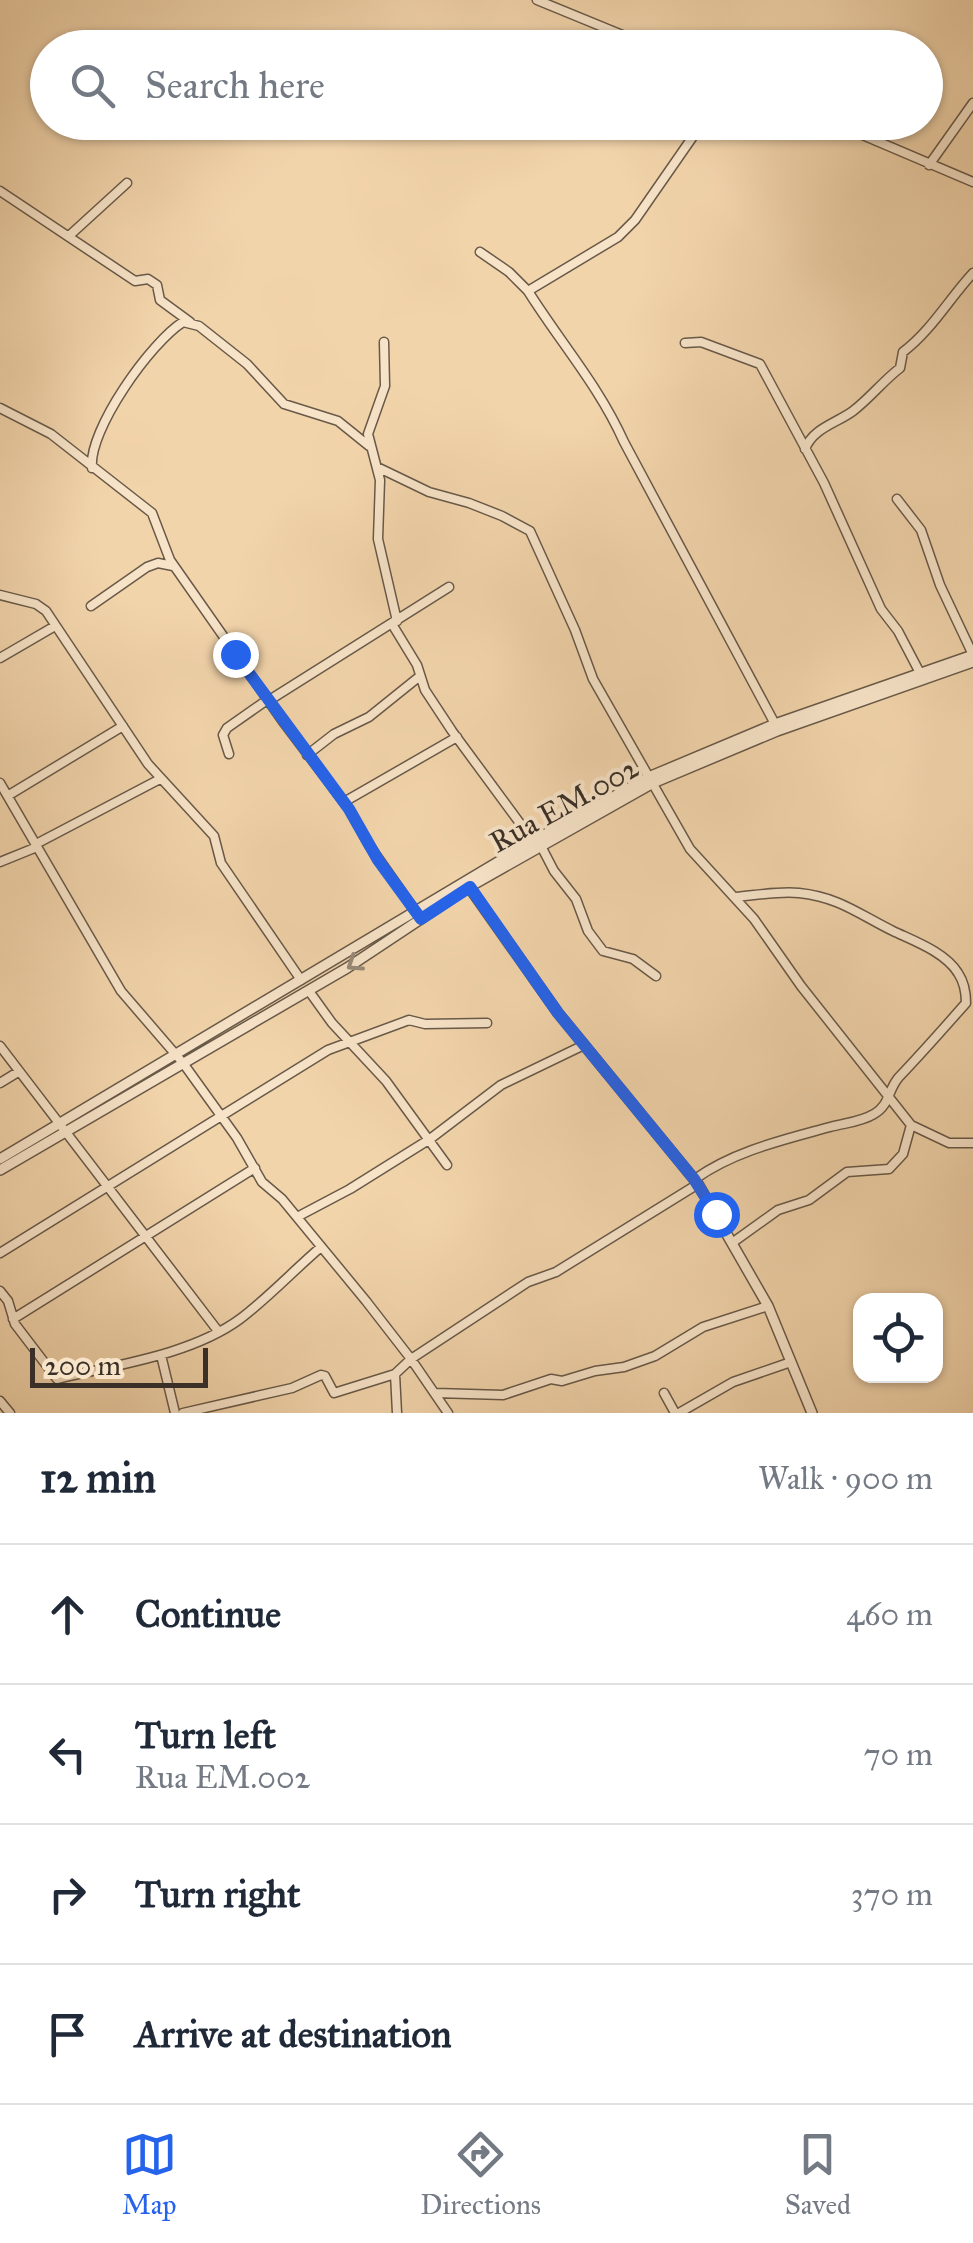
<!DOCTYPE html>
<html lang="en">
<head>
<meta charset="utf-8">
<style>
	:root { --surface:#fff; --page:#f6f6f7; --text:#1f2937; --muted:#747a83; --line:#e0e1e3; --accent:#2563eb }
	body { margin:0; font-family:"IM FELL Great Primer",serif; background:var(--page); color:var(--text) }
	.controls { position:absolute; right:30px; bottom:30px; display:grid; overflow:hidden; border-radius:20px; box-shadow:0 2px 8px #0004 }
	.controls button { width:90px; height:90px; display:grid; place-items:center; padding:0; border:0; border-bottom:2px solid var(--line); background:var(--surface); color:var(--text); font:50px sans-serif }
	.scale { position:absolute; left:30px; bottom:25px; width:178px; box-sizing:border-box; padding-left:10px; border:5px solid #3a3027; border-top:0; font-size:28px; line-height:35px; white-space:nowrap; color:#3a3027; -webkit-text-stroke:8px #f7e3c8; paint-order:stroke }
	.stop { position:absolute; width:30px; height:30px; margin:-22px; border:8px solid #2563eb; border-radius:50%; background:#fff }
	.stop.end { background:#2563eb; border-color:#fff; box-shadow:0 2px 10px #0008 }
	.list { margin:0; padding:0; list-style:none }
	h2 { display:flex; justify-content:space-between; align-items:center; height:130px; margin:0; padding:0 40px; font-size:42px }
	h2 small { font-size:32px; font-weight:400; color:var(--muted) }
	.list li { display:grid; grid-template-columns:65px 1fr auto; gap:30px; align-items:center; box-sizing:border-box; height:140px; padding:0 40px; border-top:2px solid var(--line) }
	.list b { display:block; font-size:38px; white-space:nowrap }
	.list p { margin:0; font-size:32px; white-space:nowrap; color:var(--muted) }
	.list em { font-size:32px; font-style:normal; color:var(--muted) }
	.icon { flex:none; width:55px; height:55px; fill:none; stroke:currentColor; stroke-width:2; stroke-linecap:round; stroke-linejoin:round }
	.map { position:relative; flex:none; width:973px; height:1413px; overflow:hidden }
	.search { position:absolute; background:var(--surface); box-shadow:0 2px 8px #0004; left:30px; right:30px; top:30px; height:110px; display:flex; align-items:center; gap:25px; box-sizing:border-box; padding:0 35px; border-radius:55px; color:var(--muted); font-size:38px }
	.sheet { height:690px; background:var(--surface) }
	nav { display:flex; justify-content:space-around; align-items:center; box-sizing:border-box; height:140px; border-top:2px solid var(--line); background:var(--surface); font-size:28px; color:var(--muted) }
	nav a { display:grid; justify-items:center; gap:5px }
	nav .on { color:var(--accent) }
	.map>svg:first-child { display:block }
</style>
</head>
<body>
<div class="map">
<svg width="973" height="1413" viewBox="0 0 973 1413">
	<rect width="100%" height="100%" fill="#f2d4ab"/>
	<filter id="stains"><feTurbulence type="fractalNoise" baseFrequency=".002" numOctaves="4"/><feColorMatrix values="0 0 0 0 .2 0 0 0 0 .09 0 0 0 0 .02 0 0 0 .5 -.17"/></filter>
	<radialGradient id="worn" r=".72"><stop offset=".6" stop-color="#630" stop-opacity="0"/><stop offset="1" stop-color="#630" stop-opacity=".3"/></radialGradient>
	<g fill="none" stroke-linecap="round" stroke-linejoin="round">
		<g stroke="#685948" stroke-width="11">
			<path id="minor" d="M 537,0 L 654,48
				M 703,122 L 635,220 L 618,237 L 528,291 C 560,342 599,386 624,442 L 775,724
				M 832,122 L 973,182
				M 929,165 L 973,103
				M 0,191 L 135,281 L 148,279 L 157,285 L 160,300 L 190,322
				M 70,235 L 127,183
				M 480,252 L 509,272 L 528,291
				M 384,342 L 385,386 L 368,434 L 380,480 L 378,539 L 397,621
				M 685,343 L 701,342 L 760,364 L 824,483 L 881,609 L 898,631 L 920,673
				M 0,408 L 51,434 L 152,513 L 170,560 L 284,723 L 349,809 L 369,845 L 418,915
				M 805,449 C 813,428 837,423 853,411 C 870,398 883,381 900,368 L 903,352 C 931,331 949,299 973,273
				M 377,467 L 429,492 L 469,503 L 502,516 L 530,531 L 575,630 L 593,679 L 690,849 L 754,919 L 801,986 L 911,1125 L 949,1143 L 973,1143
				M 92,468 C 88,430 151,342 183,322 L 199,326 L 247,364 L 284,404 L 338,421 L 369,446
				M 897,499 L 921,530 L 940,585 L 973,655
				M 0,595 L 36,604 L 46,611 L 148,764 L 214,836 L 221,863 L 301,980
				M 91,606 L 147,567 L 158,563 L 173,566
				M 392,624 L 417,665 L 425,690 L 452,731 L 533,841
				M 0,658 L 55,626
				M 268,701 L 449,587
				M 229,754 L 223,735 L 227,728 L 267,700
				M 307,755 L 334,734 L 369,717 L 420,676
				M 0,783 L 121,991 L 183,1063 L 237,1138 L 262,1182 L 282,1199 L 366,1301 L 411,1359 L 448,1413
				M 9,795 L 123,726
				M 344,802 L 457,737
				M 36,844 L 160,779
				M 541,846 L 554,871 L 576,899 L 588,931 L 603,951 L 633,959 L 656,976
				M 0,862 L 37,847
				M 309,991 L 332,1023 L 386,1081 L 447,1165
				M 0,1046 L 218,1331
				M 0,1083 L 18,1072
				M 695,1179 C 734,1151 783,1140 830,1127 C 845,1123 861,1122 874,1114 C 890,1105 888,1089 899,1077 C 922,1053 944,1028 966,1003 C 966,993 964,982 958,973 C 945,952 914,941 893,931 C 860,915 839,897 799,893 C 779,891 757,895 736,897
				M 297,1217 L 350,1189 L 430,1139 L 501,1085 L 584,1045
				M 732,1243 L 778,1210 L 809,1200 L 847,1172 L 889,1169 L 903,1154 L 911,1125
				M 0,1253 L 328,1050 L 409,1020 L 425,1024 L 487,1023
				M 0,1291 L 8,1301 L 15,1324 L 57,1379 C 115,1365 191,1355 240,1319 C 268,1298 294,1270 321,1247
				M 13,1319 L 255,1168
				M 161,1355 L 175,1413
				M 395,1374 L 397,1413
				M 436,1393 L 503,1395 L 551,1379 L 562,1381 L 595,1371 L 624,1367 L 655,1356 L 703,1327 L 768,1306
				M 664,1393 L 675,1413
				M 0,1401 L 10,1413
				M 183,1413 L 292,1388 L 321,1375 L 325,1376 L 334,1393 L 395,1374 L 411,1359 L 528,1282 L 556,1272 L 698,1184
				M 679,1413 L 733,1382 L 791,1362"/>
		</g>
		<g stroke="#685948" stroke-width="12">
			<path id="tertiary" d="M 469,887 L 558,1013 L 698,1184 L 768,1306 L 812,1413
				M 0,1159 L 533,841 L 651,776 L 775,724 L 973,655
				M 0,1170 L 347,968 L 469,887 L 653,783 L 777,731 L 973,662"/>
		</g>
		<use href="#minor" stroke="#f7e3c8" stroke-width="8"/>
		<use href="#tertiary" stroke="#f7e3c8" stroke-width="9"/>
	</g>
	<defs><path id="oneway-chevron" d="M-2-3.5L2.5 0L-2 3.5" fill="none" stroke-width="1.6" stroke-linecap="round" stroke-linejoin="round" transform="scale(2.5)"/></defs>
	<use stroke="#988a78" href="#oneway-chevron" transform="translate(354 964) rotate(147)"/>
	<g fill="none" stroke-linecap="round" stroke-linejoin="round">
		<path stroke="#2563eb" stroke-width="12" d="M 235,654 L 349,809 L 378,860 L 421,919 L 470,887 L 558,1013 L 694,1179 L 716,1214"/>
	</g>
	<g text-anchor="middle" dominant-baseline="central" stroke-width="8" stroke-linejoin="round" paint-order="stroke">
		<g font-size="30" fill="#3a3027" stroke="#f7e3c8">
			<text transform="translate(564 805) rotate(-29)">Rua EM.002</text>
		</g>
	</g>
	<rect width="100%" height="100%" filter="url(#stains)"/>
	<rect width="100%" height="100%" fill="url(#worn)"/>
</svg>
<div class="controls">
<button><svg class="icon" aria-label="locate" viewBox="0 0 24 24"><circle cx="12" cy="12" r="6"/><path d="M12 2v4M12 18v4M2 12h4M18 12h4"/></svg></button>
</div>
<div class="scale">200 m</div>
<div class="stop" style="left:716px;top:1214px"></div>
<div class="stop end" style="left:235px;top:654px"></div>
<div class="search"><svg class="icon" aria-label="search" viewBox="0 0 24 24"><circle cx="10" cy="10" r="6"/><path d="M15 15l6 6"/></svg>Search here</div>
</div>
<section class="sheet">
<h2>12 min<small>Walk · 900 m</small></h2>
<ul class="list">
<li><svg class="icon" aria-label="ahead" viewBox="0 0 24 24"><path d="M12 20V5M6 11l6-6 6 6"/></svg><div><b>Continue</b></div><em>460 m</em></li>
<li><svg class="icon" aria-label="left" viewBox="0 0 24 24"><path d="M17 20v-9H6M10 6l-5 5 5 5"/></svg><div><b>Turn left</b><p>Rua EM.002</p></div><em>70 m</em></li>
<li><svg class="icon" aria-label="right" viewBox="0 0 24 24"><path d="M7 20v-9h11M14 6l5 5-5 5"/></svg><div><b>Turn right</b></div><em>370 m</em></li>
<li><svg class="icon" aria-label="arrive" viewBox="0 0 24 24"><path d="M6 21V4h12l-3 4 3 4H6"/></svg><div><b>Arrive at destination</b></div></li>
</ul>
</section>
<nav>
<a class="on"><svg class="icon" aria-label="map" viewBox="0 0 24 24"><path d="M3 6l6-2 6 2 6-2v14l-6 2-6-2-6 2zM9 4v14M15 6v14"/></svg>Map</a>
<a><svg class="icon" aria-label="directions" viewBox="0 0 24 24"><path d="M12 3l9 9-9 9-9-9zM9 14v-3h6M13 9l2 2-2 2"/></svg>Directions</a>
<a><svg class="icon" aria-label="saved" viewBox="0 0 24 24"><path d="M7 4h10v16l-5-4-5 4z"/></svg>Saved</a>
</nav>
</body>
</html>
